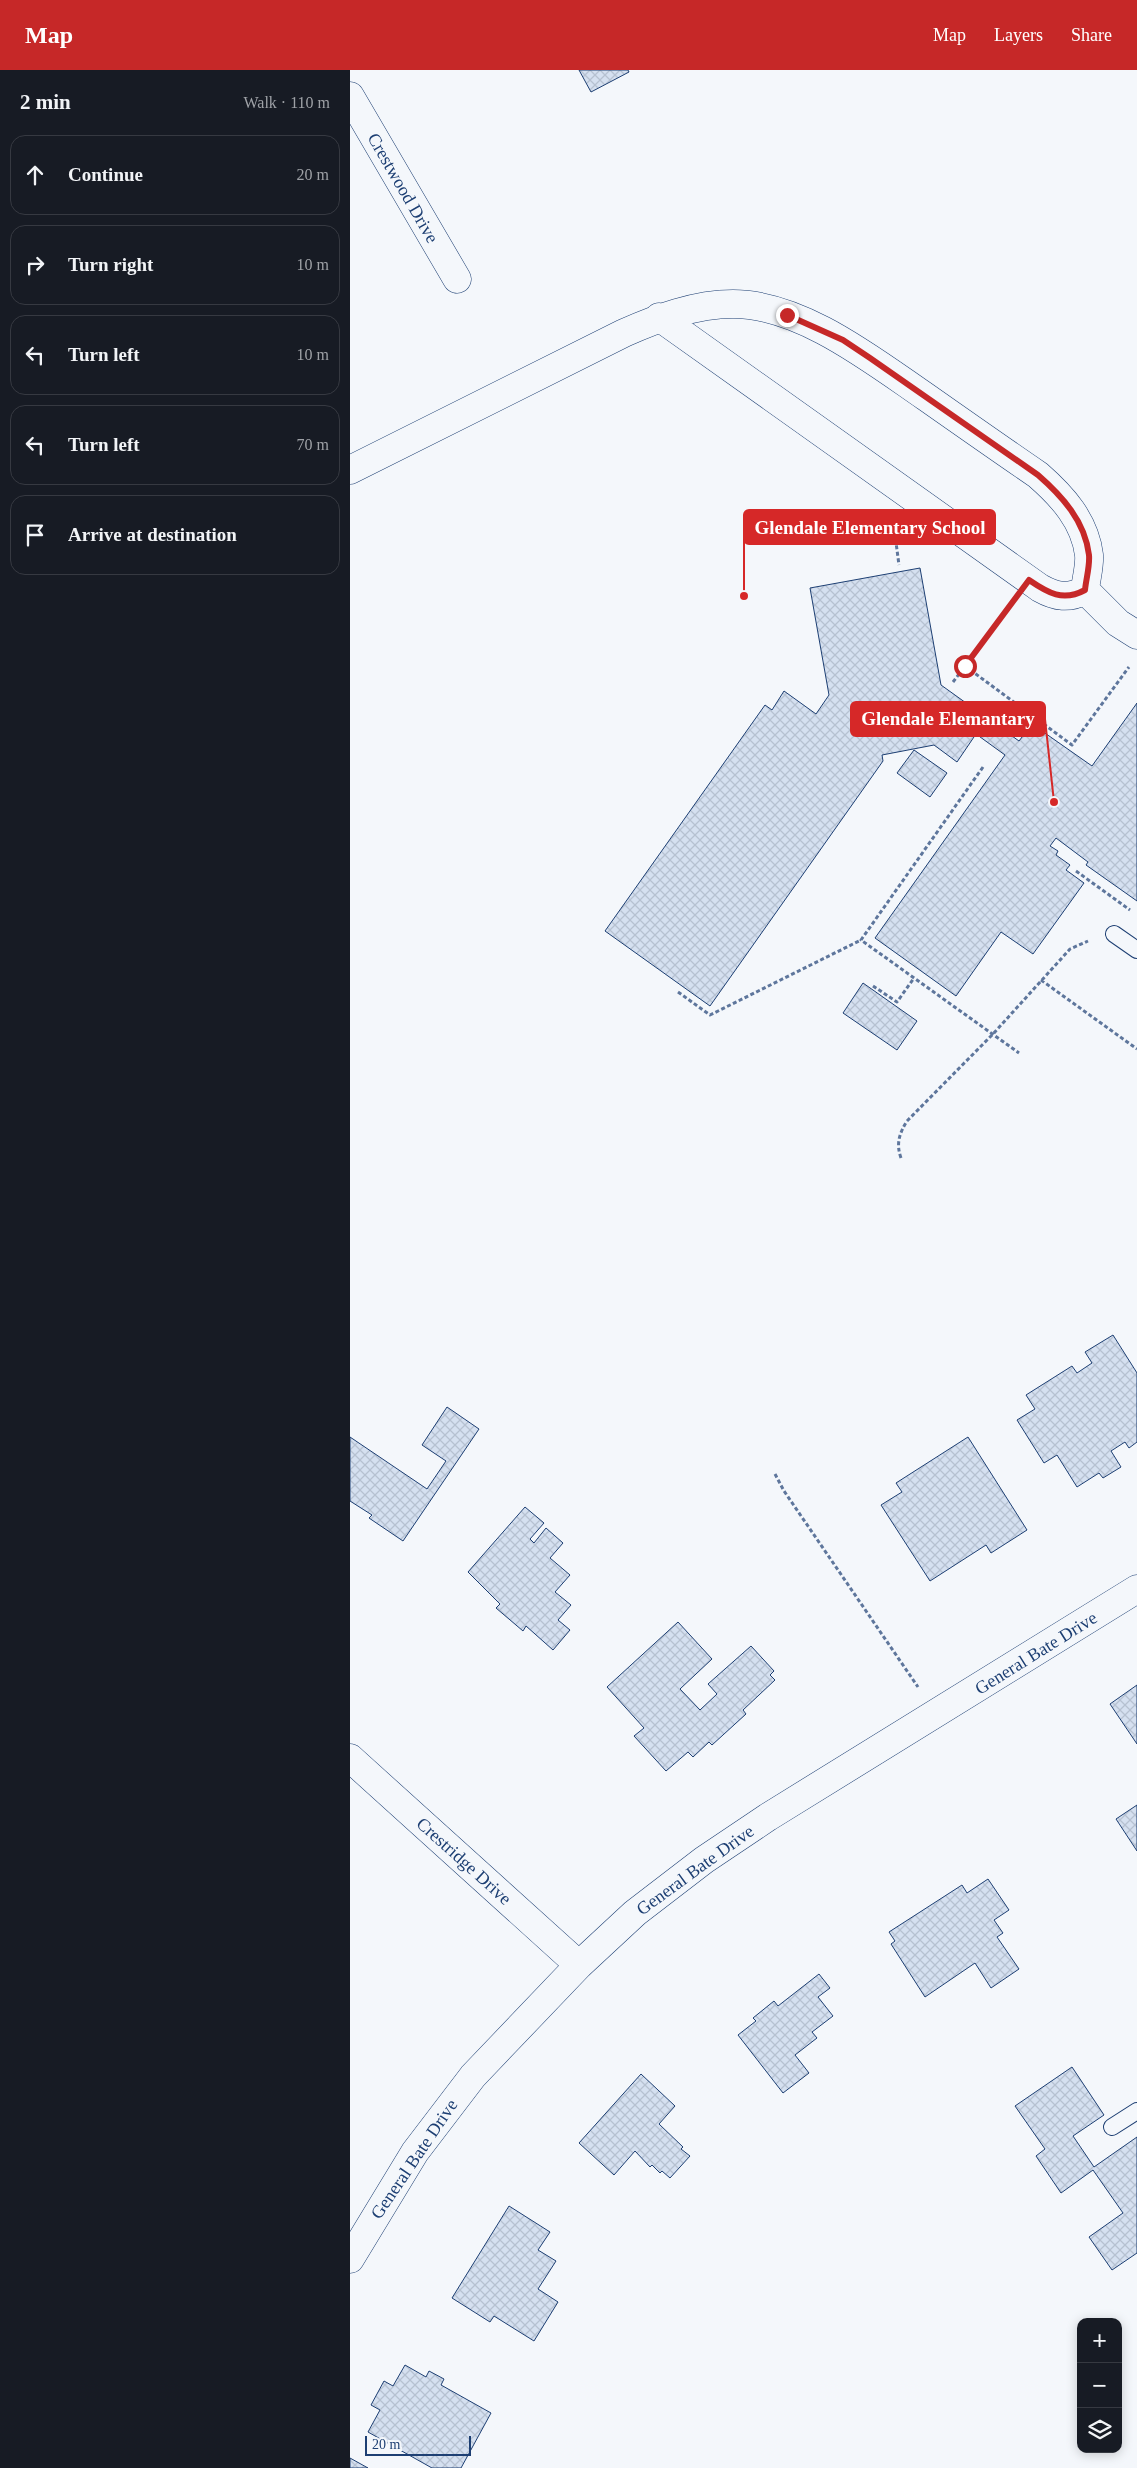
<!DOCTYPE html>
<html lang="en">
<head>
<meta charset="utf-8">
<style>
	:root { --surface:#171b24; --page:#242831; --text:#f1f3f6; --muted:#9ea1a6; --line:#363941; --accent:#c62828 }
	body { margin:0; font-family:Georgia,serif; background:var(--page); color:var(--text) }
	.controls { position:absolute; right:15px; bottom:15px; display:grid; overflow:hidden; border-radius:10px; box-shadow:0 2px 12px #0003 }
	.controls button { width:45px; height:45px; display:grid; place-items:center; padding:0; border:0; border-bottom:1px solid var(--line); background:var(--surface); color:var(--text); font:25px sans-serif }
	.scale { position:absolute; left:15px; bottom:12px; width:106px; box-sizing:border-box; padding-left:5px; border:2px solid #1d3f73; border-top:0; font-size:14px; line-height:18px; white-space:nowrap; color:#1d3f73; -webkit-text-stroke:4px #f4f7fb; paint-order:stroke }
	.stop { position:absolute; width:15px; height:15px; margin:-11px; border:4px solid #c62828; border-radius:50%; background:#fff }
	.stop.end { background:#c62828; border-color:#fff; box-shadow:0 1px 5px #0008 }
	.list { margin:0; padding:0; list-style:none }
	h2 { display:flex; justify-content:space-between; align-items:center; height:65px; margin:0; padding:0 20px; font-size:21px }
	h2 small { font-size:16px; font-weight:400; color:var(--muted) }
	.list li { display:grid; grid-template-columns:32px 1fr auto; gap:15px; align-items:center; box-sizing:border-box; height:80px; margin:0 10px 10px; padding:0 10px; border:1px solid var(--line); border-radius:15px }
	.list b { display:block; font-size:19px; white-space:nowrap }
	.list em { font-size:16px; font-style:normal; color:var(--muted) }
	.icon { flex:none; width:28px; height:28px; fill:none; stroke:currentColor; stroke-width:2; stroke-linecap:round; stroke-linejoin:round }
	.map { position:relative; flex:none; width:787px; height:2398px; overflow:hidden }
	header { display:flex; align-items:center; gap:30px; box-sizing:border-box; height:70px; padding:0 25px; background:var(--accent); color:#fff }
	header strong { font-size:24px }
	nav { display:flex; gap:28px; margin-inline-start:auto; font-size:18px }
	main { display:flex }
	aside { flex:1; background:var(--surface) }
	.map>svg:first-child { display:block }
</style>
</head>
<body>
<header>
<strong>Map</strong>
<nav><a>Map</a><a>Layers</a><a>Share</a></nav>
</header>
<main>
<aside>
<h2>2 min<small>Walk · 110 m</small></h2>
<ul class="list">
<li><svg class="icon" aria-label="ahead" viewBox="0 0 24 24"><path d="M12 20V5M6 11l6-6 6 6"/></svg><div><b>Continue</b></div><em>20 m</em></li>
<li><svg class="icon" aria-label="right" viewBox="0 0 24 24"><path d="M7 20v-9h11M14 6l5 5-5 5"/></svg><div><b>Turn right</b></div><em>10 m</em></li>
<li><svg class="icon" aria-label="left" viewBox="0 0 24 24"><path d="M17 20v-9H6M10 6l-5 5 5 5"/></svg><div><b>Turn left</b></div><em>10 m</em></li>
<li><svg class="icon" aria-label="left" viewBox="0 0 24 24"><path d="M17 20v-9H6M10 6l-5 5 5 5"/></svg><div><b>Turn left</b></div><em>70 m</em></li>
<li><svg class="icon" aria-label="arrive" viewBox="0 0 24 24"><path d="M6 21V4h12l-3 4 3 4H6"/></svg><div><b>Arrive at destination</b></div></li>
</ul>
</aside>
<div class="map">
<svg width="787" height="2398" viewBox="0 0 787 2398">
	<defs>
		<pattern id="building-cross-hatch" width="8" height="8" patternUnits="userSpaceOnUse" patternTransform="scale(1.25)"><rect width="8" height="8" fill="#d5e0f0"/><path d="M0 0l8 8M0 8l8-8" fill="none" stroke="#b6c1d1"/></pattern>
	</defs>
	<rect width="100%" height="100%" fill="#f4f7fb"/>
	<path fill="url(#building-cross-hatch)" stroke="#1d3f73" d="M 229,0 L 278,0 L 279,2 L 241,22 Z
		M 570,498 L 591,615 L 669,671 L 682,654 L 742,696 L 787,633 L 787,831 L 736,795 L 738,792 L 706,768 L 700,776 L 708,781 L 706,785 L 720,795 L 716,800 L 734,813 L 683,884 L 651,862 L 606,926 L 525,868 L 655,685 L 626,664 L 607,692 L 584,675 L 532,685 L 533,691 L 360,936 L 255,861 L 415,635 L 422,640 L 434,621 L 466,644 L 479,625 L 460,518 Z
		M 564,680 L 597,703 L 580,727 L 547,703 Z
		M 513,913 L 567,951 L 547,980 L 493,943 Z
		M 763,1265 L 787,1303 L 787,1372 L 779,1378 L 775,1372 L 761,1381 L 771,1397 L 753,1408 L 749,1403 L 727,1417 L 707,1385 L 694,1393 L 667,1350 L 685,1339 L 676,1325 L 722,1296 L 727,1303 L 742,1293 L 735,1282 Z
		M 97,1337 L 129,1359 L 53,1471 L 19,1448 L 22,1445 L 0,1431 L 0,1367 L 77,1419 L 96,1391 L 72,1375 Z
		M 618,1367 L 677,1460 L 641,1483 L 636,1475 L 580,1511 L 531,1435 L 552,1422 L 546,1413 Z
		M 175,1437 L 194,1453 L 180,1469 L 184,1473 L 196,1458 L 213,1473 L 200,1488 L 220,1505 L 205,1522 L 221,1535 L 208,1550 L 220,1560 L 203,1580 L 176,1556 L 173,1561 L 146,1538 L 150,1534 L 118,1502 Z
		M 328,1552 L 362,1589 L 330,1619 L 350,1640 L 367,1624 L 358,1614 L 401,1576 L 424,1601 L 420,1605 L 425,1610 L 393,1640 L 396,1644 L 362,1675 L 359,1672 L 343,1687 L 338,1682 L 316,1701 L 284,1666 L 294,1658 L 257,1617 Z
		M 787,1615 L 787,1674 L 760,1634 Z
		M 787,1735 L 787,1781 L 766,1749 Z
		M 638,1809 L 659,1840 L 644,1850 L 653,1863 L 647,1867 L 669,1899 L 641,1918 L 625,1893 L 575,1927 L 541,1874 L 545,1871 L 539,1862 L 612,1815 L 617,1823 Z
		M 469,1904 L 480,1918 L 468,1927 L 483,1946 L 462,1962 L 467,1968 L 445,1985 L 459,2003 L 433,2023 L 388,1965 L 406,1951 L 403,1948 L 424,1931 L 428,1936 Z
		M 722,1997 L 754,2045 L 723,2066 L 744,2097 L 787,2067 L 787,2183 L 762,2200 L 739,2167 L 773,2143 L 743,2100 L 711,2123 L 686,2086 L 695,2079 L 665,2036 Z
		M 291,2004 L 325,2036 L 309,2054 L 333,2077 L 331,2079 L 340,2086 L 320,2108 L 312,2101 L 310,2103 L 302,2095 L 300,2097 L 285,2081 L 264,2105 L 229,2073 Z
		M 159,2136 L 200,2162 L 188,2180 L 206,2191 L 188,2219 L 208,2232 L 184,2271 L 144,2246 L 140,2252 L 102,2228 Z
		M 55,2295 L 76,2307 L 79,2301 L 94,2309 L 91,2315 L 141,2343 L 111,2398 L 82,2398 L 18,2362 L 30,2340 L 21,2335 L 34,2311 L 43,2316 Z
		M 0,2388 L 18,2398 L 0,2398 Z"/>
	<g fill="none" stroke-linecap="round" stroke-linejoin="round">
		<g stroke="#1d3f73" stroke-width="18">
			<path id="service" d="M 764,864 L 787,880
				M 762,2057 L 787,2041"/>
		</g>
		<g stroke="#1d3f73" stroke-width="29">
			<path id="minor" d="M 0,26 L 107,209
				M 309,247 L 690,518 C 706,527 719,529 735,520
				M 0,400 L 274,263 C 308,248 345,234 383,234 C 451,234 522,290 576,327 C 613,353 650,379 688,405 C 712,426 735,451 739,485 C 740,496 736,509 735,520
				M 735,520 L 768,553 L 787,565
				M 0,1688 L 229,1895
				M 0,2189 L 65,2082 L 123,2006 L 229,1895 L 285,1843 L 354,1790 L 418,1747 L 787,1519"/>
		</g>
		<path stroke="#5e769c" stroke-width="3" stroke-dasharray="4 2.5" stroke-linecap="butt" d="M 546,456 L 545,465 L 549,495
			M 615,596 L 722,675 L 779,597
			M 603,612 L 660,536
			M 633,697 L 511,870 L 669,983
			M 726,801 L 780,840
			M 691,910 L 787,979
			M 523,916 L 547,932 L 564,908
			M 328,922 L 360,945 L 511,870
			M 551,1088 C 546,1074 549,1064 557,1051 L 643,964 L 720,879 L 738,871
			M 425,1404 L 434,1421 L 568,1617"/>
		<use href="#service" stroke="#f4f7fb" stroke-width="16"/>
		<use href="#minor" stroke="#f4f7fb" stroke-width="28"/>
	</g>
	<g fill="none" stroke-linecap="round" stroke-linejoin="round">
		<path stroke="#c62828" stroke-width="6" d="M 437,245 L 493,270 L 520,288 L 688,405 C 712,426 735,451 739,485 C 740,496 736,509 735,520 C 713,532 698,523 679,510 L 615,596"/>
	</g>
	<g text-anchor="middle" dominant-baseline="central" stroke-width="4" stroke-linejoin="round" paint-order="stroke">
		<g font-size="18" fill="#1d3f73" stroke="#f4f7fb">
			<text transform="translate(53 118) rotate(60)">Crestwood Drive</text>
			<text transform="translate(686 1583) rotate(-32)">General Bate Drive</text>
			<text transform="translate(114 1791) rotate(42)">Crestridge Drive</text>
			<text transform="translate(345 1800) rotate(-36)">General Bate Drive</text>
			<text transform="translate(64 2089) rotate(-56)">General Bate Drive</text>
		</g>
	</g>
	<path fill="none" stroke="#d62828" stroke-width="2" d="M394 526L394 457M704 732L695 649"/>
	<g fill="#d62828" stroke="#f4f7fb" stroke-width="2">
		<circle cx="394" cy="526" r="5"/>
		<circle cx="704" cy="732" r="5"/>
	</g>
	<g fill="#d62828" stroke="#d62828" stroke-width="2">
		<rect x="394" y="440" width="251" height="34" rx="5"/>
		<rect x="501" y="632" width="194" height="34" rx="5"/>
	</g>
	<g font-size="19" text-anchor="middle" font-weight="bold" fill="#fff">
		<text x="520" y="464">Glendale Elementary School</text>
		<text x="598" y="655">Glendale Elemantary</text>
	</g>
</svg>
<div class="controls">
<button>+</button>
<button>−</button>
<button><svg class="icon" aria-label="layers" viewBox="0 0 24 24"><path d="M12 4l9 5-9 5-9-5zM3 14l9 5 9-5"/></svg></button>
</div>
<div class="scale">20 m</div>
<div class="stop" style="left:615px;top:596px"></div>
<div class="stop end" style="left:437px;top:245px"></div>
</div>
</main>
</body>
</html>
